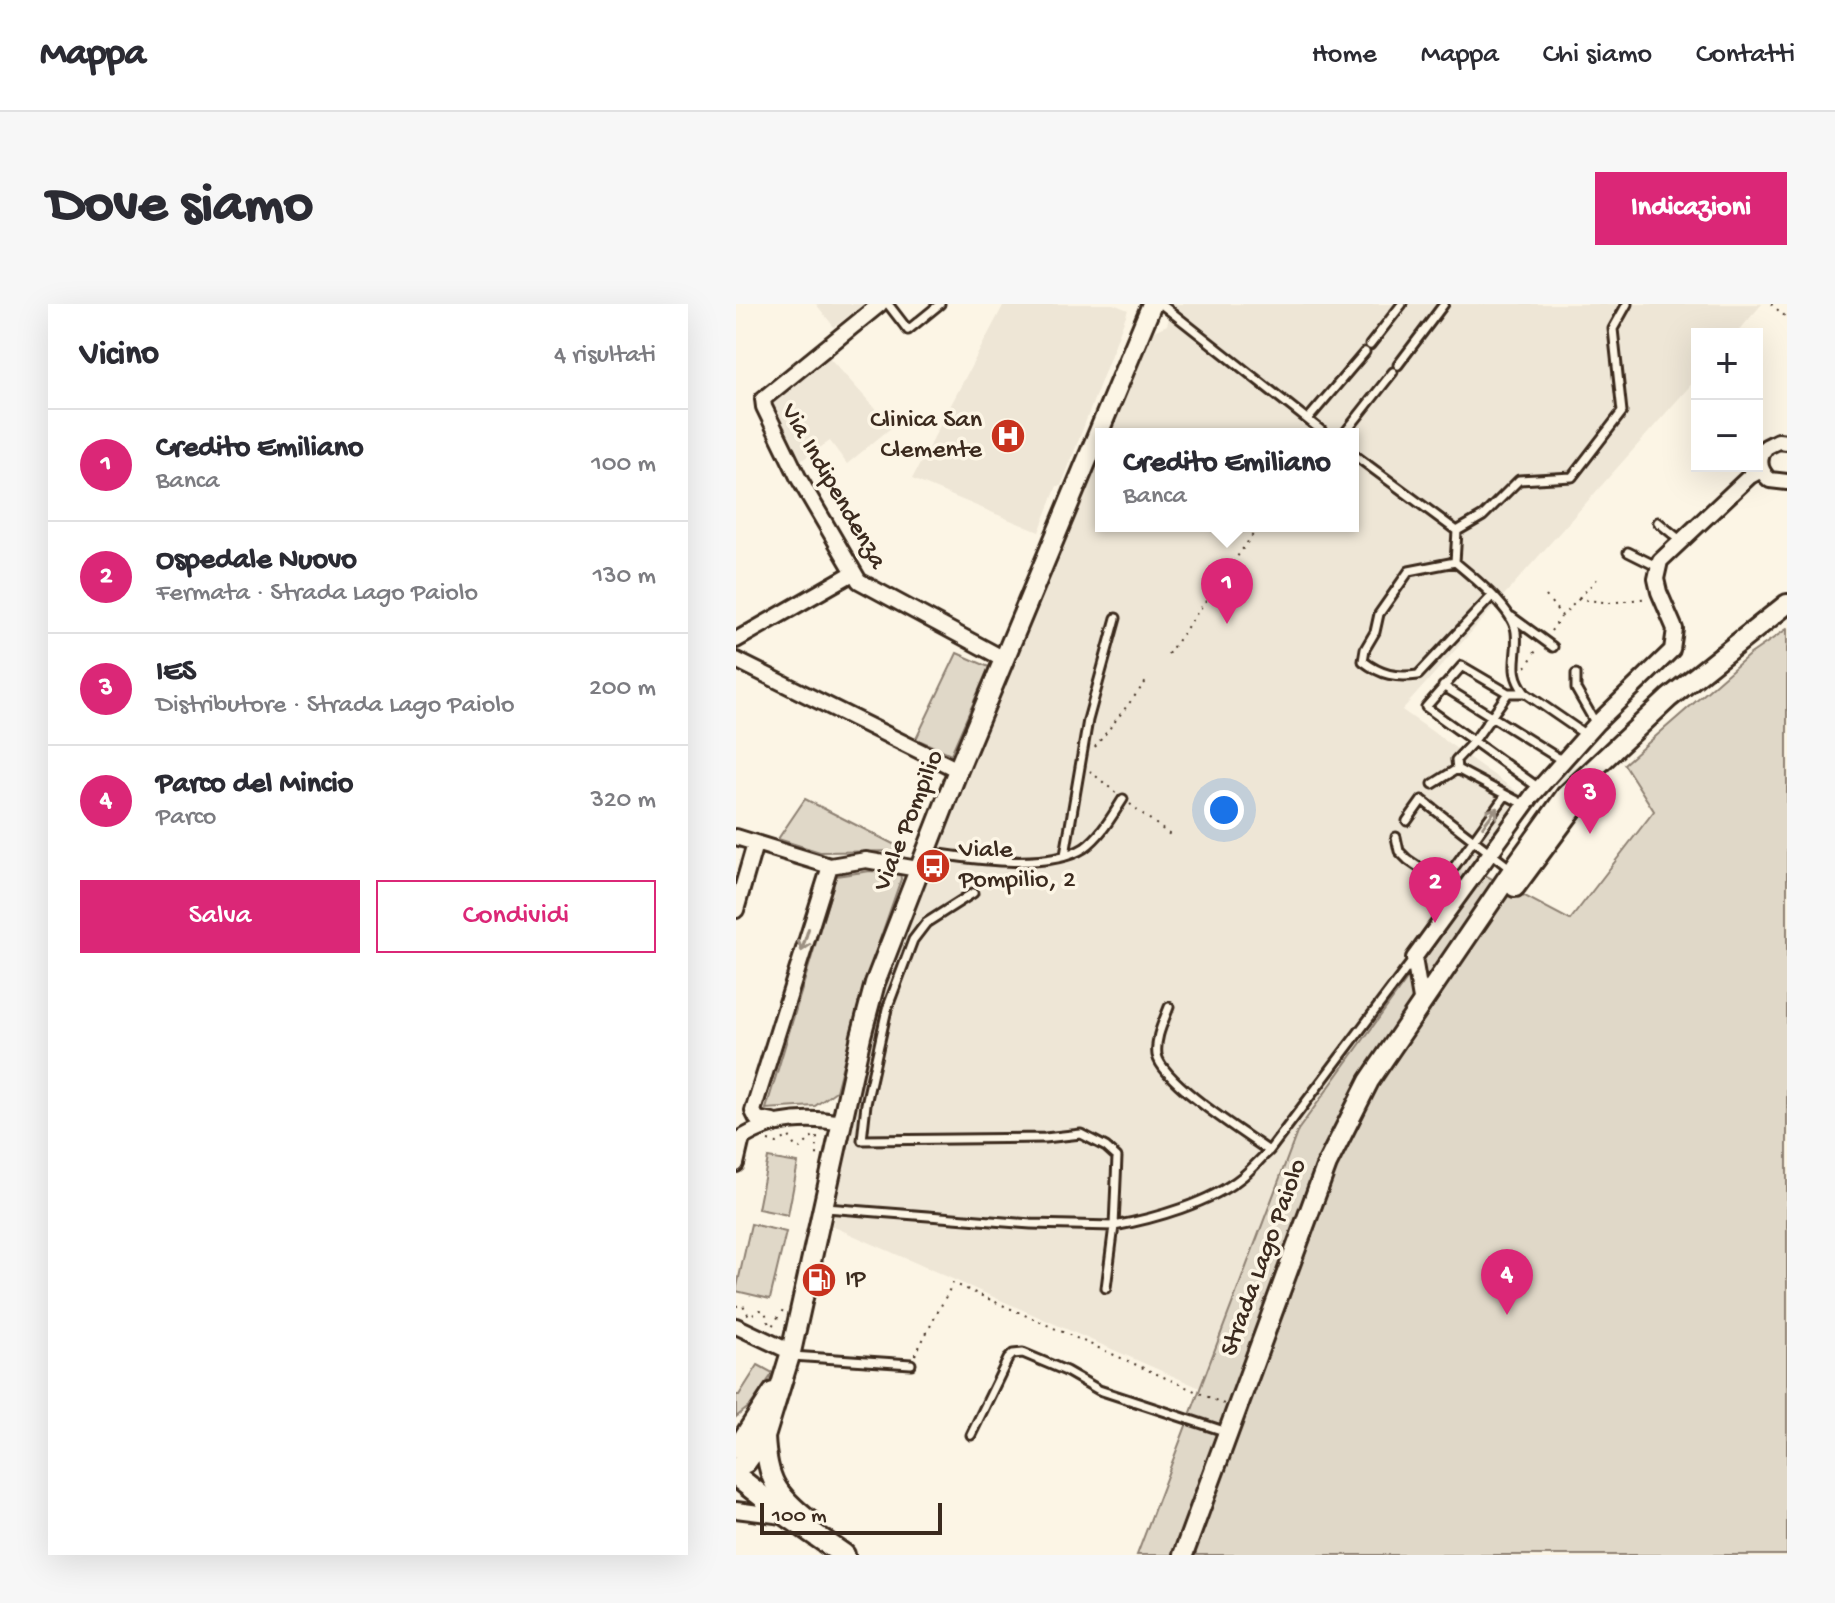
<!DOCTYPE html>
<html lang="it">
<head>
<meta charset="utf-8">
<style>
	:root { --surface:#fff; --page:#f7f7f7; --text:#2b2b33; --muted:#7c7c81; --line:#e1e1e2; --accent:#db2777 }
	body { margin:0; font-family:"Gochi Hand",sans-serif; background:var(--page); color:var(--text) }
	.controls { position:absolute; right:24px; top:24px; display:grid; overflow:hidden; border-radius:0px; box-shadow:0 8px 32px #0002 }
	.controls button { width:72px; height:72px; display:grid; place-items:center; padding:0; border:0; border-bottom:2px solid var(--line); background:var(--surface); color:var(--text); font:40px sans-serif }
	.scale { position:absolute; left:24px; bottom:20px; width:182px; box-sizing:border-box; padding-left:8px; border:4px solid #3b2a1e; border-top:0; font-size:22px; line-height:28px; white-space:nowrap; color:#3b2a1e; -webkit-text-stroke:6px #fcf5e5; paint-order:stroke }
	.you { position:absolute; left:488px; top:506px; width:28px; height:28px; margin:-20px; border:6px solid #fff; border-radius:50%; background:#1a73e8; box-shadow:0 0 0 12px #1a73e833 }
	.badge { display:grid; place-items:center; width:52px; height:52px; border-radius:50%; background:var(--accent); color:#fff; font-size:26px; font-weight:700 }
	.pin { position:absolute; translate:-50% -66px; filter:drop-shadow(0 2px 4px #0008) }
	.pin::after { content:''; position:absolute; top:42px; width:28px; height:24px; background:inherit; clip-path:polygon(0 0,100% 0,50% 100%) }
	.popup { position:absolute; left:359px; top:124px; width:264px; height:104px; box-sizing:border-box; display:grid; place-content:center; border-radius:0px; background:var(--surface); filter:drop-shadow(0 2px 6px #0005); font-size:26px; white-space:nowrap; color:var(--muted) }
	.popup b { font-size:30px; color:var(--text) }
	.popup::after { content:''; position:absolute; left:50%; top:100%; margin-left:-16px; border:16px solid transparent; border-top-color:var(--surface) }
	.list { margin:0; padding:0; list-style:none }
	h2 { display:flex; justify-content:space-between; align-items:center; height:104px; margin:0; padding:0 32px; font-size:34px }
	h2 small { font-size:26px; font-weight:400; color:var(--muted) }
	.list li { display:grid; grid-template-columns:52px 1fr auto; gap:24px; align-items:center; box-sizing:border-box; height:112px; padding:0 32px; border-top:2px solid var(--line) }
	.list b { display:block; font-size:30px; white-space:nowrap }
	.list p { margin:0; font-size:26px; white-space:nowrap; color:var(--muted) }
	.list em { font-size:26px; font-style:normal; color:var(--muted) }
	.actions { display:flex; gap:16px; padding:24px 32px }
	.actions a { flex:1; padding:18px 0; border:2px solid var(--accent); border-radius:0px; text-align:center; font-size:28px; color:var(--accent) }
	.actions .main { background:var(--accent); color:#fff }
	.map { position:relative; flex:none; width:1051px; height:1251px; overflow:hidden; border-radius:0px }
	header { display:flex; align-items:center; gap:48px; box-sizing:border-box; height:112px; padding:0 40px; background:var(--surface); border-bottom:2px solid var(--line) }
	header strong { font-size:38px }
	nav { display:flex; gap:44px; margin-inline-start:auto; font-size:28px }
	.intro { display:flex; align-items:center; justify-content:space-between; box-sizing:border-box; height:192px; padding:0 48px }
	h1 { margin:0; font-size:56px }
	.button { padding:20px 36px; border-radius:0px; background:var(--accent); color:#fff; font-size:28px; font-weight:700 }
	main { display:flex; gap:48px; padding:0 48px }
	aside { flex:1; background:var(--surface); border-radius:0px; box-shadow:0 8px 32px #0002 }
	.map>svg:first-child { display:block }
</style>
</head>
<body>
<header>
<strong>Mappa</strong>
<nav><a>Home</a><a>Mappa</a><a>Chi siamo</a><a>Contatti</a></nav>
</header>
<div class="intro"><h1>Dove siamo</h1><a class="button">Indicazioni</a></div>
<main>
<aside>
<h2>Vicino<small>4 risultati</small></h2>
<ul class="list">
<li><span class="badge">1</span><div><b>Credito Emiliano</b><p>Banca</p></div><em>100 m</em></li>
<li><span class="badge">2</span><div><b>Ospedale Nuovo</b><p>Fermata · Strada Lago Paiolo</p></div><em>130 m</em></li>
<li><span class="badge">3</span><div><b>IES</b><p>Distributore · Strada Lago Paiolo</p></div><em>200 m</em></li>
<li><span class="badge">4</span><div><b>Parco del Mincio</b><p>Parco</p></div><em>320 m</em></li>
</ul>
<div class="actions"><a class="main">Salva</a><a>Condividi</a></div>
</aside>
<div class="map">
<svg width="1051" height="1251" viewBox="0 0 1051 1251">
	<rect width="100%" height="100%" fill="#fcf5e5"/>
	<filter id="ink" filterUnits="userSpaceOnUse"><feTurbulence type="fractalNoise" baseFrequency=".0125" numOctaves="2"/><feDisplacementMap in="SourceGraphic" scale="16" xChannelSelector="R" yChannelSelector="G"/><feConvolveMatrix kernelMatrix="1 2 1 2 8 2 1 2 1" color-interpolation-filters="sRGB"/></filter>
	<g filter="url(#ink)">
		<path fill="#eee6d6" d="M 80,0 L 128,0 L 98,23 Z
			M 268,0 L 377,0 L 392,6 L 332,164 L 325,182 L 321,182 L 303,228 L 176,175 Z
			M 437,0 L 1026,0 L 1000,30 L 961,30 L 961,74 L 666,406 L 790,494 L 669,663 L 668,700 L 480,1091 L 96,922 L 120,797 L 151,670 L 365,139 L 365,222 L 617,222 L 617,130 L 369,130 L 412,33 L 420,26 L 431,21 Z
			M 90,50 L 156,123 L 111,160 L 94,137 L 63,158 L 37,103 L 39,96 Z"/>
		<path fill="#e0d8c8" stroke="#8e8173" stroke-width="2" d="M 1051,325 L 1051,1251 L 401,1251 L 562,826 L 747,570 L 834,616 L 918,507 L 888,460 L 1013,351 Z
			M 221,349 L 253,363 L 215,450 L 180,435 Z
			M 69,495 L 171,547 L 84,548 L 42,535 Z
			M 134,567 L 164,568 L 165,575 L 128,681 L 100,787 L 79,802 L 30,805 L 100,572 Z
			M 32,854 L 62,859 L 52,911 L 22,905 Z
			M 15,920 L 50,928 L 34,995 L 0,987 Z
			M 22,1061 L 37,1069 L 14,1102 L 0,1113 L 0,1091 L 3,1091 Z"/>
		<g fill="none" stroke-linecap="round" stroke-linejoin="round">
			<g stroke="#3b2a1e" stroke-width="13">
				<path id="service" d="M 152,0 L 172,26 L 204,0
					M 425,0 L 586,127
					M 634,41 L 666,0
					M 662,61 L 708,0
					M 572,115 L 629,48
					M 608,130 L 657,68
					M 617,150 L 721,227 L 719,258 C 736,272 778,306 780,328 C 783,354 771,365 789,389 L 850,431
					M 922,218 L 944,236
					M 721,227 L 747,212 L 783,176 L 836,173 L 886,108 L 877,25 L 891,0
					M 892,248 L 922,263
					M 719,258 L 673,267 L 643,310 L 639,328 L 629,345 L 627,357 C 645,371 660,374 682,371 L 756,292
					M 776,313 L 817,343
					M 840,370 L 840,385 L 860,420
					M 707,382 L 827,457
					M 772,389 L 738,437 L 720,456 L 721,465 L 789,501
					M 789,389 L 772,389 L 726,362 L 690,403 L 803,484
					M 697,480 L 721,465
					M 671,517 L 686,496 L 775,565
					M 660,533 L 663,547 L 672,556 L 724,591
					M 192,548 C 233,555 312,567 348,544 C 365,532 376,512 387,495
					M 329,551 L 352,416 L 380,314
					M 706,580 L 769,492
					M 433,703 C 427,719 419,734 421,751 C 426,778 509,830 533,847 L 677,656
					M 90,904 L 295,920 L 378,922 L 381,853 L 370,843 L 345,830 L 309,834 L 126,836 L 130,800 L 151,705 L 177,636 L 190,619 L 237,589
					M 370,984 L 378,922 C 417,915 474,899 506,873 C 516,865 524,855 533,847
					M 56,1052 L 175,1060
					M 235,1131 L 272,1055 L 277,1050 L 287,1049 L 330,1067 L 363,1086 L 491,1128"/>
			</g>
			<g stroke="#3b2a1e" stroke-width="20">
				<path id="minor" d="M 144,0 L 27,95 L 28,103 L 62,173 L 123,277 L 268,355
					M 1051,138 L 1042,137 L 1030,143 C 1021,155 1023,167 1034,176 L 1051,178
					M 0,336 L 117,269
					M 0,356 L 222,466
					M 0,533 L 94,562 L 130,556 L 182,565
					M 0,606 L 19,540
					M 686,701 L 678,654 L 796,492 L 860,420 L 936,346 L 939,325 L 923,288 L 920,275 L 924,257 L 1014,172 L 1025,166
					M 37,818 L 21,815 L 17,807 L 94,562
					M 0,838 C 32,815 68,812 106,819
					M 0,860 L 6,834
					M 0,1022 L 55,1048
					M 0,1206 L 47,1212"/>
			</g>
			<g stroke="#3b2a1e" stroke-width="24">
				<path id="tertiary" d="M 779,583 L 859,475
					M 29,1133 C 31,1176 40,1190 74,1217
					M 0,1145 L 37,1088
					M 0,1163 L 10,1159 L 29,1133 L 55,1048 L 125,732 L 139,679 L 222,466 L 416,0
					M 447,1251 L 591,860 L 633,777 L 782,558 L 830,491 L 933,394 L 1051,300"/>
			</g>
			<g stroke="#3b2a1e" stroke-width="26">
				<path id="secondary" d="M 0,1172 L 42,1205 L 108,1251"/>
			</g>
			<path stroke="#3b2a1e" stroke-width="2" stroke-dasharray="2 6" stroke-linecap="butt" d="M 1035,0 L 1051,14
				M 810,292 L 826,312 L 843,295 L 874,299 L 912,294
				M 843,294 L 863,273
				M 815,327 L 825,313
				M 432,350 L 523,222
				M 790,363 L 801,345
				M 359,443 L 412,375
				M 354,467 L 380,489
				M 394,500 L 438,534
				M 32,837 L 41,839 L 53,832 L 59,843 L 65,844 L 77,832 L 81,832 L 81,856
				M 0,1002 L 7,1001 L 13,1012 L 24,1006 L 29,1007 L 33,1021 L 36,1022 L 49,1003
				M 179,1051 L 217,979 L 488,1100"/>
			<use href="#service" stroke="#fcf5e5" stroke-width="7"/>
			<use href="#minor" stroke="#fcf5e5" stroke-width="14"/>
			<use href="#tertiary" stroke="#fcf5e5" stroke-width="18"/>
			<use href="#secondary" stroke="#fcf5e5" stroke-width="20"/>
		</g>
		<defs><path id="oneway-shaft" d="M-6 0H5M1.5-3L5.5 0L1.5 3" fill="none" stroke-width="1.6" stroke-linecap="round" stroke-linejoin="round" transform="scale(2)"/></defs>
		<g stroke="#9c9082">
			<use href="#oneway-shaft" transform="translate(754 513) rotate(-53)"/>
			<use href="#oneway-shaft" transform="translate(69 636) rotate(107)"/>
		</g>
	</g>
	<defs>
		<g id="hospital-disc" transform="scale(1.8)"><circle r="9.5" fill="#c8321e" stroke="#fcf5e5"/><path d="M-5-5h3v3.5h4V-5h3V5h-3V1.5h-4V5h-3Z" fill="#fff"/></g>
		<g id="bus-disc" transform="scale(1.8)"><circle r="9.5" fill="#c8321e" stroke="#fcf5e5"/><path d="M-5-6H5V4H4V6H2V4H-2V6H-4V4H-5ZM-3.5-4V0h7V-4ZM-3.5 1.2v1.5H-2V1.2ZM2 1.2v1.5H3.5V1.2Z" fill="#fff"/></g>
		<g id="fuel-disc" transform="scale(1.8)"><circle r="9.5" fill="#c8321e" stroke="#fcf5e5"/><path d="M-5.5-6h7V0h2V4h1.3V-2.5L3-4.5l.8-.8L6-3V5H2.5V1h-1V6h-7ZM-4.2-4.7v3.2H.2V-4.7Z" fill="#fff"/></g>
	</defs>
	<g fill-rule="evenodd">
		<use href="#hospital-disc" x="272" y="132"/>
		<use href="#bus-disc" x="197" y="562"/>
		<use href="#fuel-disc" x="83" y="976"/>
	</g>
	<g text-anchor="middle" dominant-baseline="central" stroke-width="7" stroke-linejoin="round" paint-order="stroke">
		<g font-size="26" fill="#3b2a1e" stroke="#fcf5e5" text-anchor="start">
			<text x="246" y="117" text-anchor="end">Clinica San<tspan x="246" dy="30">Clemente</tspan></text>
			<text x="223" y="547">Viale<tspan x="223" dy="30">Pompilio, 2</tspan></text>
			<text x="109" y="976">IP</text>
		</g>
		<g font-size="26" fill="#3b2a1e" stroke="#fcf5e5">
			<text transform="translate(96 183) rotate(60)">Via Indipendenza</text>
			<text transform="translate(174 517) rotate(-68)">Viale Pompilio</text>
			<text transform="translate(529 954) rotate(-70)">Strada Lago Paiolo</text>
		</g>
	</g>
</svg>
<div class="controls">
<button>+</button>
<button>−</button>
</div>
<div class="scale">100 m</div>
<div class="you"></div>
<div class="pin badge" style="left:491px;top:320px">1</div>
<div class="popup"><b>Credito Emiliano</b>Banca</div>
<div class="pin badge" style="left:699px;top:619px">2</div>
<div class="pin badge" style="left:854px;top:530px">3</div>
<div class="pin badge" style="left:771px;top:1011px">4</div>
</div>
</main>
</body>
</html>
